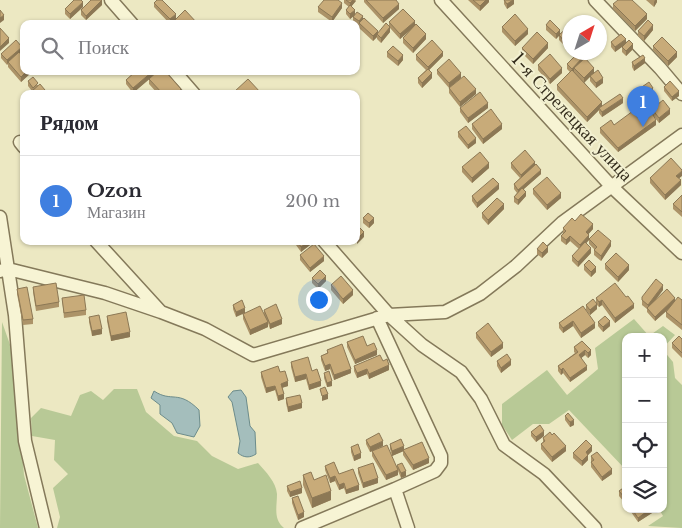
<!DOCTYPE html>
<html lang="ru">
<head>
<meta charset="utf-8">
<style>
	:root { --surface:#fff; --page:#f7f7f7; --text:#2b2b33; --muted:#7c7c81; --line:#e1e1e2; --accent:#91412d }
	body { margin:0; font-family:"Libre Baskerville",serif; background:var(--page); color:var(--text) }
	.controls { position:absolute; right:15px; bottom:15px; display:grid; overflow:hidden; border-radius:10px; box-shadow:0 1px 4px #0004 }
	.controls button { width:45px; height:45px; display:grid; place-items:center; padding:0; border:0; border-bottom:1px solid var(--line); background:var(--surface); color:var(--text); font:25px sans-serif }
	.compass { position:absolute; left:562px; top:15px; width:45px; height:45px; border-radius:50%; background:var(--surface); box-shadow:0 1px 4px #0004; rotate:39deg }
	.you { position:absolute; left:318px; top:299px; width:18px; height:18px; margin:-12px; border:4px solid #fff; border-radius:50%; background:#1a73e8; box-shadow:0 0 0 8px #1a73e833 }
	.badge { display:grid; place-items:center; width:32px; height:32px; border-radius:50%; background:var(--accent); color:#fff; font-size:16px; font-weight:700 }
	.pin { position:absolute; translate:-50% -41px; filter:drop-shadow(0 1px 2px #0008) }
	.pin::after { content:''; position:absolute; top:26px; width:18px; height:15px; background:inherit; clip-path:polygon(0 0,100% 0,50% 100%) }
	.list { margin:0; padding:0; list-style:none }
	h2 { display:flex; justify-content:space-between; align-items:center; height:65px; margin:0; padding:0 20px; font-size:21px }
	h2 small { font-size:16px; font-weight:400; color:var(--muted) }
	.list li { display:grid; grid-template-columns:32px 1fr auto; gap:15px; align-items:center; box-sizing:border-box; height:90px; padding:0 20px; border-top:1px solid var(--line) }
	.list b { display:block; font-size:19px; white-space:nowrap }
	.list p { margin:0; font-size:16px; white-space:nowrap; color:var(--muted) }
	.list em { font-size:16px; font-style:normal; color:var(--muted) }
	.icon { flex:none; width:28px; height:28px; fill:none; stroke:currentColor; stroke-width:2; stroke-linecap:round; stroke-linejoin:round }
	.map { position:relative; flex:none; width:682px; height:528px; overflow:hidden }
	.search { position:absolute; background:var(--surface); box-shadow:0 1px 4px #0004; left:20px; top:20px; width:340px; height:55px; display:flex; align-items:center; gap:12px; box-sizing:border-box; padding:0 18px; border-radius:10px; color:var(--muted); font-size:19px }
	.panel { position:absolute; background:var(--surface); box-shadow:0 1px 4px #0004; left:20px; top:90px; width:340px; height:155px; border-radius:10px }
	.map>svg:first-child { display:block }
</style>
</head>
<body>
<div class="map">
<svg width="682" height="528" viewBox="0 0 682 528">
	<rect width="100%" height="100%" fill="#ece8c2"/>
	<path fill="#b8c996" d="M 634,319 L 649,336 L 663,326 L 675,335 L 663,348 L 663,337 L 626,337 L 626,470 L 569,410 L 549,424 L 533,424 L 512,440 L 502,425 L 502,404 L 547,370 L 567,395 L 598,369 L 595,348 Z
		M 2,322 L 14,356 L 24,475 L 38,528 L 0,528 Z
		M 663,350 L 673,362 L 675,378 L 682,385 L 682,528 L 648,526 L 663,516 L 659,509 L 663,509 Z
		M 114,389 L 137,389 L 146,412 L 174,436 L 197,441 L 212,456 L 238,469 L 258,463 C 266,472 276,482 277,494 C 277,507 273,519 284,528 L 57,528 L 60,517 L 53,488 L 68,474 L 54,460 L 55,440 L 32,436 L 31,418 L 41,408 L 71,416 L 80,395 L 91,391 L 103,400 Z"/>
	<path fill="#a4bebc" stroke="#6c8c8b" d="M 241,390 L 246,397 L 250,426 L 255,432 L 256,454 C 250,458 244,458 238,453 L 240,441 L 232,402 L 228,397 L 233,391 Z
		M 154,391 C 172,403 178,389 199,410 L 200,426 L 194,437 L 177,433 L 172,423 L 160,414 L 160,405 L 151,398 Z"/>
	<g fill="none" stroke-linecap="round" stroke-linejoin="round">
		<g stroke="#84795a" stroke-width="15">
			<path id="minor" d="M 111,0 L 132,24
				M 441,0 L 611,186 L 682,253
				M 595,0 L 660,68 L 682,94
				M 174,71 L 194,94
				M 20,142 L 24,147
				M 0,217 L 15,315 L 25,441 L 46,528
				M 96,241 L 160,311
				M 324,241 L 389,315 L 422,345 L 461,372 L 481,399 L 504,445 L 544,474 L 595,528
				M 0,271 L 8,269 L 105,293 L 161,312 L 205,329 L 253,355 L 389,315 L 445,312 L 480,294 L 516,266 L 563,222 L 682,135
				M 377,318 L 441,456 L 441,463 L 435,471 L 395,489
				M 302,528 L 395,489 L 408,528"/>
		</g>
		<use href="#minor" stroke="#f7f4d4" stroke-width="12"/>
	</g>
	<path fill="#ac9368" d="M 344,0 L 356,0 L 351,7 L 355,15 L 350,19 L 346,14 L 346,10 L 349,7 L 344,3 Z
		M 364,0 L 396,0 L 399,9 L 383,23 L 364,2 Z
		M 468,0 L 489,0 L 489,2 L 480,11 Z
		M 504,0 L 514,0 L 514,4 L 507,9 L 504,4 Z
		M 646,0 L 657,0 L 657,2 L 654,7 Z
		M 154,3 L 176,19 L 170,24 L 154,7 Z
		M 613,4 L 647,19 L 635,31 L 613,9 Z
		M 102,5 L 86,20 L 81,15 L 81,10 Z
		M 83,7 L 70,19 L 65,14 L 65,9 Z
		M 318,7 L 342,8 L 332,22 L 318,12 Z
		M 353,17 L 363,19 L 378,33 L 389,26 L 389,22 L 415,26 L 426,39 L 413,53 L 403,43 L 403,38 L 415,26 L 400,39 L 390,28 L 390,32 L 381,43 L 377,39 L 377,37 L 373,41 L 359,28 L 359,25 L 359,26 L 353,22 Z
		M 546,25 L 560,34 L 570,25 L 565,46 L 559,40 L 559,35 L 556,39 L 546,30 Z
		M 502,27 L 528,34 L 515,46 L 502,32 Z
		M 653,30 L 644,41 L 638,36 L 638,31 Z
		M 611,42 L 626,43 L 633,49 L 626,56 L 622,52 L 622,47 L 623,46 L 615,52 L 611,47 Z
		M 653,46 L 677,57 L 668,66 L 653,50 Z
		M 522,48 L 548,48 L 533,64 L 522,53 Z
		M 22,51 L 20,53 L 32,72 L 21,82 L 8,67 L 8,64 L 7,65 L 1,58 L 1,54 Z
		M 387,52 L 403,60 L 398,66 L 387,57 Z
		M 583,52 L 590,52 L 590,56 L 586,59 L 594,73 L 603,83 L 596,88 L 590,81 L 590,76 L 584,82 L 602,106 L 623,103 L 602,117 L 599,113 L 599,110 L 587,122 L 557,90 L 557,85 L 570,72 L 567,69 L 567,64 L 582,61 L 584,59 L 583,56 Z
		M 416,55 L 443,56 L 429,70 L 432,78 L 422,88 L 418,83 L 418,78 L 426,70 L 416,60 Z
		M 632,62 L 645,63 L 634,71 L 632,67 Z
		M 538,65 L 562,73 L 550,84 L 538,70 Z
		M 437,70 L 461,78 L 449,88 L 437,74 Z
		M 136,71 L 181,94 L 158,94 L 149,84 L 149,79 L 133,93 L 126,84 L 126,80 Z
		M 28,81 L 38,85 L 45,94 L 32,94 L 32,91 L 28,86 Z
		M 664,87 L 679,96 L 672,101 L 664,91 Z
		M 449,88 L 476,94 L 460,107 L 449,93 Z
		M 639,89 L 653,93 L 643,100 L 639,94 Z
		M 460,108 L 488,108 L 468,123 L 460,112 Z
		M 652,109 L 670,114 L 659,123 L 652,114 L 656,125 L 618,152 L 600,133 L 600,128 L 614,125 L 652,114 Z
		M 472,124 L 502,129 L 483,144 L 472,129 Z
		M 458,132 L 476,143 L 468,149 L 458,137 Z
		M 511,163 L 535,165 L 541,174 L 524,189 L 526,196 L 518,205 L 514,202 L 514,197 L 517,193 L 514,189 L 514,184 L 520,178 L 511,168 Z
		M 462,167 L 489,168 L 472,183 L 462,172 Z
		M 650,178 L 681,185 L 665,200 L 650,183 Z
		M 499,189 L 477,208 L 472,201 L 472,196 Z
		M 533,189 L 561,198 L 547,210 L 533,194 Z
		M 682,195 L 682,217 L 673,209 L 673,204 Z
		M 504,209 L 488,225 L 482,218 L 482,213 Z
		M 363,218 L 374,223 L 369,228 L 363,223 Z
		M 575,221 L 593,229 L 588,234 L 589,240 L 586,243 L 591,253 L 578,267 L 572,261 L 572,256 L 579,249 L 570,241 L 566,245 L 561,241 L 561,236 L 563,233 L 563,228 Z
		M 589,239 L 611,246 L 601,261 L 594,255 L 594,249 L 589,244 Z
		M 296,241 L 310,241 L 310,245 L 301,252 L 296,245 Z
		M 537,249 L 548,252 L 542,258 L 537,254 Z
		M 300,255 L 324,261 L 310,272 L 300,260 Z
		M 605,264 L 629,270 L 618,282 L 605,269 Z
		M 584,265 L 596,272 L 591,277 L 584,270 Z
		M 312,278 L 326,281 L 318,289 L 312,283 Z
		M 331,285 L 353,295 L 343,304 L 331,290 Z
		M 33,287 L 59,302 L 59,307 L 36,311 L 33,292 Z
		M 17,289 L 33,319 L 33,324 L 23,325 L 17,294 Z
		M 663,290 L 656,299 L 675,301 L 682,300 L 682,330 L 666,317 L 666,312 L 670,308 L 655,321 L 647,312 L 647,309 L 642,305 L 642,297 Z
		M 62,298 L 86,310 L 86,315 L 64,318 Z
		M 596,298 L 634,308 L 615,323 L 602,305 L 599,307 L 597,305 L 597,309 L 590,315 L 586,310 L 586,305 L 596,302 Z
		M 242,300 L 236,317 L 233,309 L 233,305 Z
		M 583,306 L 595,328 L 581,338 L 573,326 L 563,333 L 559,328 L 559,323 Z
		M 264,310 L 282,324 L 270,329 L 268,323 L 268,327 L 250,335 L 243,319 L 243,314 L 264,314 Z
		M 107,316 L 130,337 L 111,341 L 107,321 Z
		M 89,317 L 102,334 L 92,336 L 89,322 Z
		M 598,322 L 610,326 L 603,332 L 598,326 Z
		M 476,333 L 503,348 L 491,357 L 476,338 Z
		M 682,339 L 682,358 L 672,348 L 672,343 Z
		M 582,341 L 591,355 L 588,358 L 585,355 L 581,358 L 587,370 L 570,382 L 563,373 L 561,375 L 558,371 L 558,366 L 575,353 L 574,352 L 574,347 Z
		M 347,342 L 367,346 L 377,355 L 355,364 L 347,347 Z
		M 327,350 L 351,373 L 334,380 L 330,369 L 325,371 L 321,360 L 321,356 L 327,353 Z
		M 383,361 L 389,370 L 369,379 L 367,374 L 357,378 L 354,371 L 354,366 Z
		M 497,361 L 511,365 L 501,373 L 497,366 Z
		M 291,362 L 312,371 L 321,386 L 309,390 L 306,379 L 295,382 L 291,367 Z
		M 261,372 L 280,372 L 288,386 L 282,388 L 284,399 L 278,401 L 275,390 L 266,393 L 261,377 Z
		M 324,373 L 332,386 L 327,387 L 324,378 Z
		M 286,398 L 302,408 L 288,412 L 286,403 Z
		M 565,416 L 574,425 L 570,427 L 565,420 Z
		M 531,432 L 544,436 L 536,442 L 531,436 Z
		M 543,438 L 566,451 L 552,462 L 541,449 L 541,444 L 543,442 Z
		M 366,440 L 383,446 L 370,452 L 366,444 Z
		M 390,444 L 404,450 L 429,463 L 413,470 L 403,455 L 403,451 L 392,456 L 390,449 Z
		M 351,447 L 361,458 L 354,461 L 351,452 Z
		M 372,451 L 397,469 L 397,465 L 406,476 L 401,478 L 398,471 L 398,475 L 386,480 L 372,456 Z
		M 592,451 L 588,455 L 588,460 L 582,466 L 573,458 L 573,453 Z
		M 591,456 L 612,474 L 602,481 L 591,467 Z
		M 325,466 L 339,474 L 359,490 L 346,494 L 344,488 L 339,490 L 335,481 L 330,483 L 325,470 Z
		M 358,468 L 378,483 L 363,488 L 358,473 Z
		M 303,475 L 314,480 L 331,500 L 312,508 L 303,485 Z
		M 287,486 L 302,493 L 290,497 L 287,491 Z
		M 626,486 L 626,502 L 625,503 L 619,496 L 619,491 Z
		M 292,498 L 304,517 L 298,520 L 292,503 Z
		M 629,509 L 652,509 L 652,513 L 638,522 Z"/>
	<path fill="#8c7855" d="M 102,0 L 102,5 L 86,20 L 86,16 Z
		M 353,0 L 356,1 L 350,8 L 350,3 Z
		M 486,0 L 489,0 L 489,2 L 480,11 L 480,6 Z
		M 513,0 L 514,0 L 514,4 L 507,9 L 507,4 Z
		M 655,0 L 657,0 L 657,2 L 654,7 L 654,2 Z
		M 83,2 L 83,7 L 70,19 L 70,14 Z
		M 342,3 L 342,8 L 332,22 L 332,17 Z
		M 399,4 L 399,9 L 383,23 L 383,18 Z
		M 355,10 L 355,15 L 350,19 L 350,14 Z
		M 176,14 L 176,19 L 170,24 L 170,19 Z
		M 647,14 L 647,19 L 635,31 L 635,26 Z
		M 4,15 L 4,20 L 0,23 L 0,18 Z
		M 363,16 L 363,21 L 359,23 L 359,26 L 359,21 Z
		M 415,21 L 415,26 L 400,39 L 400,34 Z
		M 653,25 L 653,30 L 644,41 L 644,36 Z
		M 390,27 L 390,32 L 381,43 L 381,38 Z
		M 528,29 L 528,34 L 515,46 L 515,41 Z
		M 560,30 L 560,35 L 556,39 L 556,34 Z
		M 378,31 L 378,35 L 377,34 L 377,37 L 373,41 L 373,36 Z
		M 426,34 L 426,39 L 413,53 L 413,48 Z
		M 9,38 L 9,43 L 0,51 L 0,47 Z
		M 570,38 L 570,43 L 565,46 L 565,42 Z
		M 626,39 L 626,44 L 615,52 L 615,47 Z
		M 548,43 L 548,48 L 533,64 L 533,59 Z
		M 633,44 L 633,49 L 626,56 L 626,51 Z
		M 22,47 L 22,51 L 9,63 L 8,62 L 7,65 L 7,60 Z
		M 443,52 L 443,56 L 428,71 L 428,67 Z
		M 589,52 L 590,52 L 590,56 L 586,60 L 586,55 Z
		M 677,52 L 677,57 L 668,66 L 668,61 Z
		M 403,55 L 403,60 L 398,66 L 398,61 Z
		M 582,58 L 582,63 L 574,68 L 574,71 L 572,73 L 572,69 Z
		M 645,58 L 645,63 L 634,71 L 634,66 Z
		M 562,68 L 562,73 L 550,84 L 550,79 Z
		M 594,68 L 594,73 L 584,83 L 584,78 Z
		M 27,71 L 32,72 L 21,82 L 21,77 Z
		M 153,71 L 159,71 L 133,93 L 133,88 Z
		M 432,73 L 432,78 L 422,88 L 422,83 Z
		M 461,73 L 461,78 L 449,88 L 449,83 Z
		M 603,78 L 603,83 L 596,88 L 596,83 Z
		M 653,88 L 653,93 L 643,100 L 643,95 Z
		M 181,89 L 181,94 L 176,94 Z
		M 476,89 L 476,94 L 460,107 L 460,102 Z
		M 679,91 L 679,96 L 672,101 L 672,97 Z
		M 623,98 L 623,103 L 602,117 L 602,112 Z
		M 602,102 L 602,107 L 599,108 L 599,110 L 587,122 L 587,117 Z
		M 488,103 L 488,108 L 468,123 L 468,118 Z
		M 670,109 L 670,114 L 659,123 L 659,118 Z
		M 656,120 L 656,125 L 618,152 L 618,148 Z
		M 502,124 L 502,129 L 483,144 L 483,139 Z
		M 476,138 L 476,143 L 468,149 L 468,145 Z
		M 535,162 L 535,167 L 521,180 L 521,175 Z
		M 489,163 L 489,168 L 472,183 L 472,178 Z
		M 541,170 L 541,174 L 518,194 L 518,190 Z
		M 682,171 L 682,176 L 676,181 L 676,176 Z
		M 681,180 L 681,185 L 665,200 L 665,195 Z
		M 499,184 L 499,189 L 477,208 L 477,203 Z
		M 526,192 L 526,196 L 518,205 L 518,200 Z
		M 561,193 L 561,198 L 547,210 L 547,205 Z
		M 504,204 L 504,209 L 488,225 L 488,220 Z
		M 358,215 L 358,220 L 356,222 L 356,217 Z
		M 374,218 L 374,223 L 369,228 L 369,223 Z
		M 593,224 L 593,229 L 586,237 L 586,232 Z
		M 364,232 L 364,237 L 357,244 L 357,239 Z
		M 589,235 L 589,240 L 580,250 L 580,245 Z
		M 570,236 L 570,241 L 566,245 L 566,240 Z
		M 309,241 L 310,241 L 310,245 L 301,252 L 301,247 Z
		M 611,241 L 611,246 L 601,261 L 601,256 Z
		M 548,247 L 548,252 L 542,258 L 542,253 Z
		M 591,248 L 591,253 L 578,267 L 578,262 Z
		M 324,256 L 324,261 L 310,272 L 310,268 Z
		M 629,265 L 629,270 L 618,282 L 618,277 Z
		M 596,267 L 596,272 L 591,277 L 591,272 Z
		M 326,276 L 326,281 L 318,289 L 318,284 Z
		M 663,285 L 663,290 L 648,310 L 648,305 Z
		M 353,290 L 353,295 L 343,304 L 343,299 Z
		M 675,298 L 675,303 L 655,321 L 655,317 Z
		M 602,300 L 602,305 L 599,307 L 599,302 Z
		M 597,304 L 597,309 L 590,315 L 590,310 Z
		M 634,304 L 634,308 L 615,323 L 615,318 Z
		M 245,308 L 245,313 L 236,317 L 236,312 Z
		M 282,319 L 282,324 L 270,329 L 270,324 Z
		M 573,321 L 573,326 L 563,333 L 563,328 Z
		M 610,321 L 610,326 L 603,332 L 603,327 Z
		M 268,322 L 268,327 L 250,335 L 250,330 Z
		M 595,323 L 595,328 L 581,338 L 581,333 Z
		M 102,329 L 102,334 L 92,336 L 92,331 Z
		M 130,332 L 130,337 L 111,341 L 111,336 Z
		M 503,343 L 503,348 L 491,357 L 491,352 Z
		M 377,350 L 377,355 L 355,364 L 355,360 Z
		M 585,350 L 585,355 L 579,360 L 579,355 Z
		M 591,350 L 591,355 L 588,358 L 588,353 Z
		M 511,360 L 511,365 L 501,373 L 501,368 Z
		M 330,364 L 330,369 L 325,371 L 325,366 Z
		M 389,365 L 389,370 L 369,379 L 369,374 Z
		M 587,366 L 587,370 L 570,382 L 570,378 Z
		M 563,368 L 563,373 L 561,375 L 561,370 Z
		M 351,369 L 351,373 L 334,380 L 334,375 Z
		M 367,369 L 367,374 L 357,378 L 357,373 Z
		M 306,374 L 306,379 L 295,382 L 295,377 Z
		M 288,381 L 288,386 L 281,388 L 281,384 Z
		M 321,381 L 321,386 L 309,390 L 309,385 Z
		M 332,381 L 332,386 L 327,387 L 327,383 Z
		M 275,386 L 275,390 L 266,393 L 266,388 Z
		M 284,394 L 284,399 L 278,401 L 278,396 Z
		M 328,394 L 328,399 L 322,401 L 322,396 Z
		M 302,403 L 302,408 L 288,412 L 288,407 Z
		M 574,420 L 574,425 L 570,427 L 570,422 Z
		M 544,431 L 544,436 L 536,442 L 536,437 Z
		M 383,441 L 383,446 L 370,452 L 370,447 Z
		M 404,446 L 404,451 L 392,456 L 392,451 Z
		M 566,446 L 566,451 L 552,462 L 552,457 Z
		M 592,446 L 592,451 L 586,457 L 586,452 Z
		M 361,453 L 361,458 L 354,461 L 354,456 Z
		M 588,455 L 588,460 L 582,466 L 582,461 Z
		M 429,458 L 429,463 L 413,470 L 413,465 Z
		M 612,469 L 612,474 L 602,481 L 602,477 Z
		M 398,470 L 398,475 L 386,480 L 386,475 Z
		M 406,471 L 406,476 L 401,478 L 401,473 Z
		M 335,476 L 335,481 L 330,483 L 330,478 Z
		M 378,478 L 378,483 L 363,488 L 363,483 Z
		M 344,483 L 344,488 L 339,490 L 339,485 Z
		M 359,485 L 359,490 L 346,494 L 346,490 Z
		M 302,488 L 302,493 L 290,497 L 290,492 Z
		M 331,491 L 331,500 L 312,508 L 312,498 Z
		M 650,509 L 652,509 L 652,513 L 638,522 L 638,518 Z
		M 304,512 L 304,517 L 298,520 L 298,515 Z"/>
	<path fill="#c8ab79" stroke="#8c7855" d="M 74,0 L 81,0 L 83,2 L 70,14 L 65,9 Z
		M 91,0 L 102,0 L 86,16 L 81,10 Z
		M 157,0 L 162,0 L 176,14 L 170,19 L 154,3 Z
		M 324,0 L 338,0 L 342,3 L 332,17 L 318,7 Z
		M 346,0 L 353,0 L 350,3 Z
		M 366,0 L 396,0 L 399,4 L 383,18 Z
		M 473,0 L 486,0 L 480,6 Z
		M 504,0 L 513,0 L 507,4 Z
		M 618,0 L 632,0 L 647,14 L 635,26 L 613,4 Z
		M 350,5 L 355,10 L 350,14 L 346,10 Z
		M 403,9 L 415,21 L 400,34 L 389,22 Z
		M 0,10 L 4,15 L 0,18 Z
		M 185,10 L 198,24 L 175,24 L 173,22 Z
		M 357,12 L 363,16 L 359,21 L 353,17 Z
		M 515,14 L 528,29 L 515,41 L 502,27 Z
		M 364,18 L 378,31 L 373,36 L 359,23 Z
		M 118,20 L 122,24 L 115,24 Z
		M 550,20 L 560,30 L 556,34 L 546,25 Z
		M 648,20 L 653,25 L 644,36 L 638,31 Z
		M 386,23 L 390,27 L 381,38 L 377,34 Z
		M 416,24 L 426,34 L 413,48 L 403,38 Z
		M 570,25 L 570,38 L 565,42 L 559,35 Z
		M 0,28 L 9,38 L 0,47 Z
		M 537,32 L 548,43 L 533,59 L 522,48 Z
		M 621,34 L 626,39 L 615,47 L 611,42 Z
		M 662,37 L 677,52 L 668,61 L 653,46 Z
		M 16,40 L 22,47 L 7,60 L 1,54 Z
		M 432,40 L 443,52 L 428,67 L 416,55 Z
		M 629,40 L 633,44 L 626,51 L 622,47 Z
		M 393,46 L 403,55 L 398,61 L 387,52 Z
		M 19,52 L 24,58 L 24,71 L 27,71 L 21,77 L 8,62 Z
		M 550,54 L 562,68 L 550,79 L 538,65 Z
		M 577,54 L 582,58 L 572,69 L 567,64 Z
		M 643,55 L 645,58 L 634,66 L 632,62 Z
		M 585,58 L 594,68 L 584,78 L 574,68 Z
		M 449,59 L 461,73 L 449,83 L 437,70 Z
		M 428,69 L 432,73 L 422,83 L 418,78 Z
		M 572,70 L 602,102 L 587,117 L 557,85 Z
		M 598,70 L 603,78 L 596,83 L 590,76 Z
		M 136,71 L 153,71 L 133,88 L 126,80 Z
		M 158,71 L 165,71 L 181,89 L 176,94 L 163,94 L 149,79 Z
		M 464,76 L 476,89 L 460,102 L 449,88 Z
		M 33,77 L 38,83 L 33,88 L 28,81 Z
		M 248,79 L 261,93 L 260,94 L 236,94 L 234,92 Z
		M 670,81 L 679,91 L 672,97 L 664,87 Z
		M 649,82 L 653,88 L 643,95 L 639,89 Z
		M 40,84 L 45,90 L 41,94 L 35,94 L 32,91 Z
		M 480,92 L 488,103 L 468,118 L 460,108 Z
		M 620,94 L 623,98 L 602,112 L 599,108 Z
		M 663,100 L 670,109 L 659,118 L 652,109 Z
		M 491,109 L 502,124 L 483,139 L 472,124 Z
		M 650,110 L 656,120 L 618,148 L 600,128 L 611,120 L 614,125 L 633,111 L 638,118 Z
		M 466,126 L 476,138 L 468,145 L 458,132 Z
		M 525,150 L 535,162 L 521,175 L 511,163 Z
		M 480,152 L 489,163 L 472,178 L 462,167 Z
		M 671,158 L 682,170 L 682,171 L 676,176 L 681,180 L 665,195 L 650,178 Z
		M 536,164 L 541,170 L 518,190 L 514,184 Z
		M 547,177 L 561,193 L 547,205 L 533,189 Z
		M 493,178 L 499,184 L 477,203 L 472,196 Z
		M 522,188 L 526,192 L 518,200 L 514,197 Z
		M 682,195 L 682,212 L 673,204 Z
		M 497,198 L 504,204 L 488,220 L 482,213 Z
		M 368,213 L 374,218 L 369,223 L 363,218 Z
		M 581,214 L 593,224 L 586,232 L 589,235 L 580,245 L 570,236 L 566,240 L 561,236 L 566,231 L 563,228 L 572,218 L 575,221 Z
		M 360,228 L 364,232 L 357,239 L 356,238 L 356,231 Z
		M 598,230 L 611,241 L 601,256 L 594,250 L 597,247 L 589,239 Z
		M 297,241 L 309,241 L 301,247 Z
		M 543,242 L 548,247 L 542,253 L 537,249 Z
		M 585,242 L 591,248 L 578,262 L 572,256 Z
		M 314,244 L 324,256 L 310,268 L 300,255 Z
		M 616,253 L 629,265 L 618,277 L 605,264 Z
		M 589,260 L 596,267 L 591,272 L 584,265 Z
		M 320,270 L 326,276 L 318,284 L 312,278 Z
		M 341,276 L 353,290 L 343,299 L 331,285 Z
		M 656,279 L 663,285 L 648,305 L 642,300 L 642,297 Z
		M 56,283 L 59,302 L 36,306 L 33,287 Z
		M 615,283 L 626,297 L 628,296 L 634,304 L 615,318 L 602,300 L 599,302 L 596,298 Z
		M 27,287 L 33,319 L 23,320 L 17,289 Z
		M 667,289 L 675,298 L 655,317 L 647,308 Z
		M 84,295 L 86,310 L 64,313 L 62,298 Z
		M 678,297 L 682,300 L 682,325 L 666,312 Z
		M 593,299 L 597,304 L 590,310 L 586,305 Z
		M 242,300 L 245,308 L 236,312 L 233,305 Z
		M 276,304 L 282,319 L 270,324 L 264,310 Z
		M 260,306 L 268,322 L 250,330 L 243,314 Z
		M 583,306 L 595,323 L 581,333 L 573,321 L 563,328 L 559,323 Z
		M 126,312 L 130,332 L 111,336 L 107,316 Z
		M 99,315 L 102,329 L 92,331 L 89,317 Z
		M 605,316 L 610,321 L 603,327 L 598,322 Z
		M 488,323 L 503,343 L 491,352 L 476,333 Z
		M 363,336 L 367,346 L 374,343 L 377,350 L 355,360 L 347,342 Z
		M 679,336 L 682,339 L 682,353 L 672,343 Z
		M 582,341 L 591,350 L 588,353 L 585,350 L 579,355 L 587,366 L 570,378 L 563,368 L 561,370 L 558,366 L 578,352 L 574,347 Z
		M 342,344 L 351,369 L 334,375 L 330,364 L 325,366 L 321,356 L 328,353 L 327,350 Z
		M 507,354 L 511,360 L 501,368 L 497,361 Z
		M 380,355 L 383,361 L 387,359 L 389,365 L 369,374 L 367,369 L 357,373 L 354,366 Z
		M 308,357 L 312,371 L 317,369 L 321,381 L 309,385 L 306,374 L 295,377 L 291,362 Z
		M 278,366 L 280,372 L 285,371 L 288,381 L 281,384 L 284,394 L 278,396 L 275,386 L 266,388 L 261,372 Z
		M 329,371 L 332,381 L 327,383 L 324,373 Z
		M 325,387 L 328,394 L 322,396 L 320,389 Z
		M 300,395 L 302,403 L 288,407 L 286,398 Z
		M 568,413 L 574,420 L 570,422 L 565,416 Z
		M 540,425 L 544,431 L 536,437 L 531,432 Z
		M 550,432 L 552,435 L 554,433 L 566,446 L 552,457 L 541,444 L 545,441 L 543,438 Z
		M 379,433 L 383,441 L 370,447 L 366,440 Z
		M 401,439 L 404,446 L 392,451 L 390,444 Z
		M 586,440 L 592,446 L 586,452 L 588,455 L 582,461 L 573,453 Z
		M 422,442 L 429,458 L 413,465 L 403,450 Z
		M 358,444 L 361,453 L 354,456 L 351,447 Z
		M 387,445 L 398,470 L 386,475 L 372,451 Z
		M 597,452 L 612,469 L 602,477 L 591,462 L 594,460 L 591,456 Z
		M 334,462 L 339,474 L 353,469 L 359,485 L 346,490 L 344,483 L 339,485 L 335,476 L 330,478 L 325,466 Z
		M 373,463 L 378,478 L 363,483 L 358,468 Z
		M 402,463 L 406,471 L 401,473 L 397,465 Z
		M 311,472 L 314,480 L 326,475 L 331,491 L 312,498 L 303,475 Z
		M 300,481 L 302,488 L 290,492 L 287,486 Z
		M 626,486 L 626,497 L 625,498 L 619,491 Z
		M 298,496 L 304,512 L 298,515 L 292,498 Z
		M 632,509 L 650,509 L 638,518 Z"/>
	<g text-anchor="middle" dominant-baseline="central" stroke-width="4" stroke-linejoin="round" paint-order="stroke">
		<g font-size="18" fill="#352e1d" stroke="#f3f1d1">
			<text transform="translate(572 117) rotate(47)">1-я Стрелецкая улица</text>
		</g>
	</g>
</svg>
<div class="controls">
<button>+</button>
<button>−</button>
<button><svg class="icon" aria-label="locate" viewBox="0 0 24 24"><circle cx="12" cy="12" r="6"/><path d="M12 2v4M12 18v4M2 12h4M18 12h4"/></svg></button>
<button><svg class="icon" aria-label="layers" viewBox="0 0 24 24"><path d="M12 4l9 5-9 5-9-5zM3 14l9 5 9-5"/></svg></button>
</div>
<svg class="compass" viewBox="-18 -18 36 36"><path d="M0-13l5 13h-10z" fill="#e53935"/><path d="M0 13l5-13h-10z" fill="#7c7c81"/></svg>
<div class="you"></div>
<div class="pin badge" style="left:643px;top:127px;background:#3f7fe0">1</div>
<div class="search"><svg class="icon" aria-label="search" viewBox="0 0 24 24"><circle cx="10" cy="10" r="6"/><path d="M15 15l6 6"/></svg>Поиск</div>
<section class="panel">
<h2>Рядом<small></small></h2>
<ul class="list">
<li><span class="badge" style="background:#3f7fe0">1</span><div><b>Ozon</b><p>Магазин</p></div><em>200 m</em></li>
</ul>
</section>
</div>
</body>
</html>
